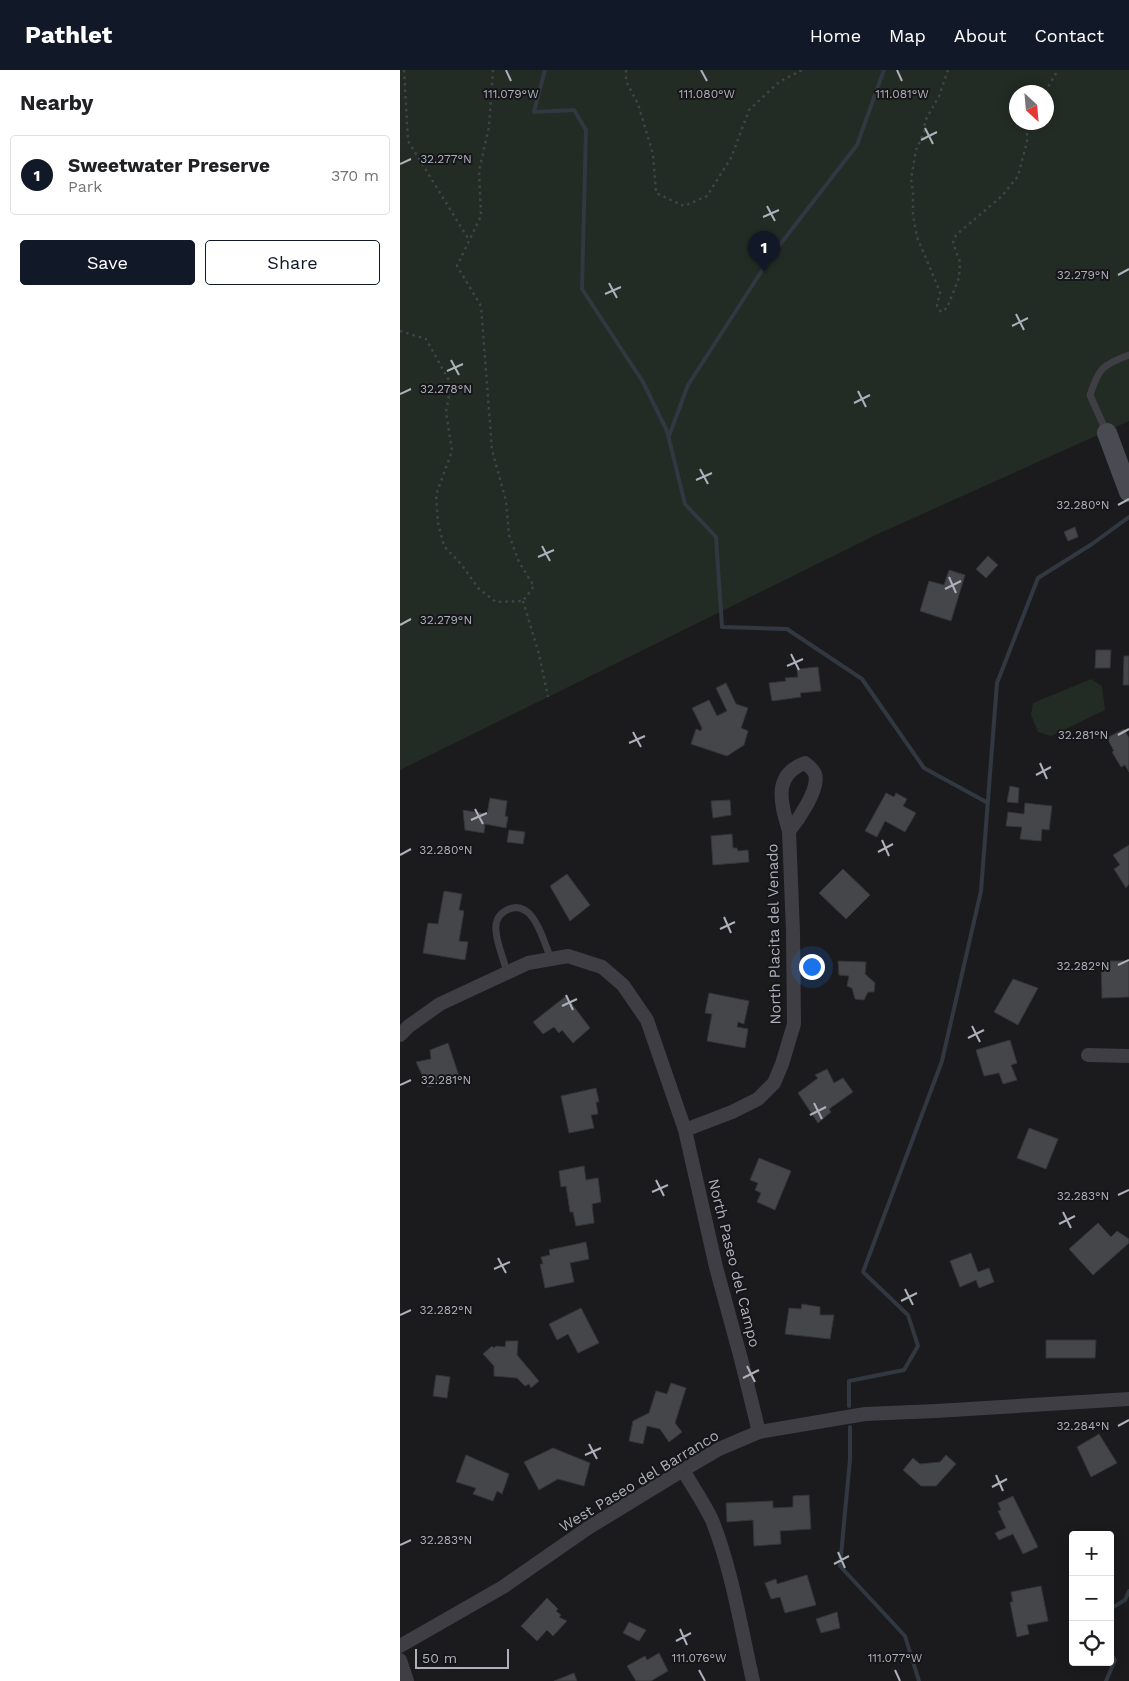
<!DOCTYPE html>
<html lang="en">
<head>
<meta charset="utf-8">
<style>
	:root { --surface:#fff; --page:#f6f6f6; --text:#202124; --muted:#757577; --line:#e0e0e0; --accent:#111827 }
	body { margin:0; font-family:"Work Sans",sans-serif; background:var(--page); color:var(--text) }
	.controls { position:absolute; right:15px; bottom:15px; display:grid; overflow:hidden; border-radius:5px; box-shadow:0 2px 12px #0003 }
	.controls button { width:45px; height:45px; display:grid; place-items:center; padding:0; border:0; border-bottom:1px solid var(--line); background:var(--surface); color:var(--text); font:25px sans-serif }
	.compass { position:absolute; left:609px; top:15px; width:45px; height:45px; border-radius:50%; background:var(--surface); box-shadow:0 2px 12px #0003; rotate:154deg }
	.scale { position:absolute; left:15px; bottom:12px; width:94px; box-sizing:border-box; padding-left:5px; border:2px solid #aeb1bc; border-top:0; font-size:14px; line-height:18px; white-space:nowrap; color:#aeb1bc; -webkit-text-stroke:4px #161518; paint-order:stroke }
	.you { position:absolute; left:411px; top:896px; width:18px; height:18px; margin:-12px; border:4px solid #fff; border-radius:50%; background:#1a73e8; box-shadow:0 0 0 8px #1a73e833 }
	.badge { display:grid; place-items:center; width:32px; height:32px; border-radius:50%; background:var(--accent); color:#fff; font-size:16px; font-weight:700 }
	.pin { position:absolute; translate:-50% -41px; filter:drop-shadow(0 1px 2px #0008) }
	.pin::after { content:''; position:absolute; top:26px; width:18px; height:15px; background:inherit; clip-path:polygon(0 0,100% 0,50% 100%) }
	.list { margin:0; padding:0; list-style:none }
	h2 { display:flex; justify-content:space-between; align-items:center; height:65px; margin:0; padding:0 20px; font-size:21px }
	h2 small { font-size:16px; font-weight:400; color:var(--muted) }
	.list li { display:grid; grid-template-columns:32px 1fr auto; gap:15px; align-items:center; box-sizing:border-box; height:80px; margin:0 10px 10px; padding:0 10px; border:1px solid var(--line); border-radius:5px }
	.list b { display:block; font-size:19px; white-space:nowrap }
	.list p { margin:0; font-size:16px; white-space:nowrap; color:var(--muted) }
	.list em { font-size:16px; font-style:normal; color:var(--muted) }
	.actions { display:flex; gap:10px; padding:15px 20px }
	.actions a { flex:1; padding:11px 0; border:1px solid var(--accent); border-radius:5px; text-align:center; font-size:18px; color:var(--accent) }
	.actions .main { background:var(--accent); color:#fff }
	.icon { flex:none; width:28px; height:28px; fill:none; stroke:currentColor; stroke-width:2; stroke-linecap:round; stroke-linejoin:round }
	.map { position:relative; flex:none; width:729px; height:1611px; overflow:hidden }
	header { display:flex; align-items:center; gap:30px; box-sizing:border-box; height:70px; padding:0 25px; background:var(--accent); color:#fff }
	header strong { font-size:24px }
	nav { display:flex; gap:28px; margin-inline-start:auto; font-size:18px }
	main { display:flex }
	aside { flex:1; background:var(--surface) }
	.map>svg:first-child { display:block }
</style>
</head>
<body>
<header>
<strong>Pathlet</strong>
<nav><a>Home</a><a>Map</a><a>About</a><a>Contact</a></nav>
</header>
<main>
<aside>
<h2>Nearby<small></small></h2>
<ul class="list">
<li><span class="badge">1</span><div><b>Sweetwater Preserve</b><p>Park</p></div><em>370 m</em></li>
</ul>
<div class="actions"><a class="main">Save</a><a>Share</a></div>
</aside>
<div class="map">
<svg width="729" height="1611" viewBox="0 0 729 1611">
	<rect width="100%" height="100%" fill="#1b1b1d"/>
	<path fill="#222b24" fill-rule="evenodd" d="M 0,0 L 729,0 L 729,351 L 478,464 L 0,700 ZM 616,22 L 646,22 L 646,52 L 616,52 Z
		M 691,609 L 702,616 L 705,640 L 651,666 L 638,662 L 631,645 L 633,633 Z"/>
	<g fill="none" stroke-linecap="round" stroke-linejoin="round">
		<path stroke="#313841" stroke-width="4" d="M 145,0 L 134,42 L 174,40 L 186,60 L 182,219 L 243,312 L 267,361 L 285,434 L 316,467 L 322,557 L 387,559 L 462,609 L 524,698 L 588,733
			M 269,366 L 288,315 L 372,185 L 457,75 L 484,0
			M 449,1336 L 449,1311 L 504,1300 L 518,1276 L 508,1245 L 463,1202 L 542,991 L 581,821 L 597,613 L 638,508 L 692,474 L 729,447
			M 450,1357 L 450,1389 L 440,1496 L 505,1566 L 519,1611
			M 710,1539 L 725,1530 L 729,1521
			M 706,1611 L 715,1590 L 710,1582"/>
	</g>
	<path fill="#45464a" stroke="#353539" d="M 675,457 L 678,467 L 668,471 L 664,462 Z
		M 588,486 L 598,495 L 586,508 L 576,499 Z
		M 549,500 L 565,505 L 551,551 L 520,541 L 529,511 L 544,515 Z
		M 696,580 L 711,580 L 710,598 L 695,598 Z
		M 724,586 L 729,586 L 729,615 L 723,615 Z
		M 418,597 L 421,621 L 400,623 L 401,627 L 372,631 L 369,613 L 386,611 L 385,608 L 398,607 L 397,599 Z
		M 326,613 L 336,634 L 348,638 L 341,658 L 348,661 L 344,675 L 327,686 L 291,674 L 296,659 L 301,661 L 302,658 L 292,638 L 309,630 L 317,646 L 327,641 L 316,618 Z
		M 724,659 L 729,668 L 729,702 L 725,695 L 721,697 L 712,682 L 714,681 L 707,668 Z
		M 610,716 L 619,718 L 618,733 L 607,732 Z
		M 486,723 L 494,727 L 496,723 L 507,729 L 503,736 L 516,743 L 505,762 L 485,751 L 477,767 L 465,761 Z
		M 90,728 L 107,731 L 105,746 L 108,747 L 106,758 L 85,754 L 84,763 L 65,760 L 63,740 L 87,744 Z
		M 330,730 L 331,745 L 313,748 L 311,731 Z
		M 625,733 L 652,736 L 649,760 L 642,759 L 641,771 L 620,769 L 622,757 L 606,756 L 608,742 L 624,744 Z
		M 109,760 L 125,762 L 123,774 L 107,772 Z
		M 332,764 L 333,778 L 337,778 L 338,781 L 348,780 L 349,792 L 313,795 L 311,766 Z
		M 729,775 L 729,814 L 726,818 L 714,799 L 720,795 L 713,785 Z
		M 443,799 L 470,825 L 446,849 L 419,823 Z
		M 167,804 L 190,835 L 170,851 L 150,816 Z
		M 44,821 L 62,824 L 59,840 L 64,841 L 59,871 L 68,872 L 65,890 L 23,883 L 28,853 L 38,854 Z
		M 438,891 L 466,892 L 465,904 L 475,913 L 474,922 L 468,922 L 464,930 L 455,929 L 452,918 L 447,916 L 449,906 L 439,905 Z
		M 701,891 L 729,891 L 729,927 L 702,928 Z
		M 613,909 L 638,918 L 618,955 L 594,942 Z
		M 309,923 L 349,931 L 344,954 L 338,952 L 337,957 L 348,959 L 345,978 L 307,971 L 312,944 L 305,943 Z
		M 166,926 L 190,958 L 173,973 L 162,960 L 159,963 L 154,957 L 143,964 L 133,952 Z
		M 610,970 L 617,993 L 611,995 L 617,1010 L 603,1014 L 599,1003 L 584,1006 L 576,980 Z
		M 48,973 L 60,1009 L 28,1017 L 16,992 L 31,989 L 30,980 Z
		M 427,999 L 434,1013 L 443,1008 L 453,1022 L 429,1039 L 431,1042 L 418,1053 L 398,1023 L 418,1008 L 415,1005 Z
		M 196,1018 L 199,1032 L 196,1032 L 198,1044 L 191,1045 L 194,1058 L 169,1063 L 161,1026 Z
		M 629,1058 L 658,1069 L 646,1099 L 617,1088 Z
		M 359,1088 L 391,1101 L 375,1140 L 357,1132 L 361,1123 L 355,1120 L 358,1113 L 350,1110 Z
		M 184,1096 L 186,1110 L 198,1108 L 201,1132 L 192,1134 L 194,1153 L 176,1156 L 173,1142 L 170,1142 L 166,1116 L 161,1117 L 159,1101 Z
		M 698,1153 L 711,1167 L 717,1161 L 729,1169 L 729,1173 L 693,1205 L 669,1179 Z
		M 186,1172 L 189,1189 L 170,1193 L 174,1212 L 145,1218 L 140,1194 L 143,1194 L 141,1187 L 150,1185 L 149,1180 Z
		M 571,1183 L 578,1202 L 589,1198 L 594,1212 L 579,1218 L 576,1210 L 560,1217 L 550,1191 Z
		M 402,1234 L 420,1237 L 420,1245 L 434,1245 L 430,1269 L 385,1264 L 389,1238 L 401,1239 Z
		M 181,1238 L 199,1273 L 178,1283 L 168,1264 L 157,1270 L 149,1254 Z
		M 646,1270 L 696,1270 L 695,1288 L 646,1288 Z
		M 106,1271 L 118,1271 L 117,1285 L 139,1311 L 131,1318 L 129,1314 L 125,1316 L 117,1308 L 94,1306 L 94,1296 L 83,1284 L 92,1276 L 94,1278 L 96,1276 L 105,1277 Z
		M 36,1305 L 50,1307 L 47,1328 L 33,1326 Z
		M 271,1313 L 286,1318 L 275,1353 L 282,1362 L 269,1372 L 260,1359 L 247,1356 L 243,1374 L 229,1371 L 233,1351 L 249,1343 L 256,1321 L 267,1324 Z
		M 699,1364 L 717,1393 L 691,1407 L 677,1377 Z
		M 153,1378 L 190,1393 L 184,1416 L 158,1409 L 139,1420 L 124,1392 Z
		M 66,1385 L 109,1404 L 102,1424 L 97,1421 L 93,1431 L 73,1424 L 76,1418 L 56,1412 Z
		M 546,1385 L 556,1394 L 536,1416 L 521,1416 L 503,1400 L 513,1388 L 520,1394 L 540,1392 Z
		M 409,1425 L 411,1459 L 380,1461 L 381,1474 L 354,1476 L 353,1450 L 327,1452 L 326,1433 L 373,1431 L 373,1438 L 393,1437 L 393,1426 Z
		M 613,1426 L 638,1477 L 623,1484 L 613,1464 L 599,1470 L 595,1463 L 606,1458 L 598,1441 L 601,1440 L 598,1433 Z
		M 407,1505 L 416,1535 L 385,1543 L 380,1527 L 371,1529 L 365,1513 L 376,1509 L 377,1514 Z
		M 641,1516 L 648,1551 L 627,1555 L 629,1564 L 617,1567 L 610,1532 L 613,1532 L 611,1522 Z
		M 147,1528 L 158,1539 L 156,1541 L 161,1545 L 159,1547 L 167,1551 L 153,1566 L 147,1560 L 137,1571 L 121,1556 Z
		M 437,1542 L 440,1558 L 421,1563 L 416,1549 Z
		M 229,1552 L 246,1560 L 239,1571 L 223,1563 Z
		M 259,1583 L 268,1601 L 251,1611 L 236,1611 L 227,1596 L 245,1586 L 247,1590 Z
		M 174,1603 L 177,1611 L 154,1611 Z"/>
	<g fill="none" stroke-linecap="round" stroke-linejoin="round">
		<path stroke="#424349" stroke-width="2.5" stroke-dasharray="2.5 4" stroke-linecap="butt" d="M 4,0 L 8,71 L 69,170
			M 226,0 L 226,11 L 238,34 L 253,84 L 256,123 L 284,136 L 307,126 L 331,88 L 349,40 L 379,12 L 402,0
			M 548,0 L 539,26 L 525,51 L 524,62 L 516,80 L 511,109 L 513,121 L 513,145 L 517,167 L 540,222 L 537,236 L 541,242 L 547,238 L 559,208 L 560,192 L 553,173 L 556,165 L 602,126 L 618,106 L 627,72 L 627,60 L 632,52
			M 645,22 L 658,0
			M 0,261 L 26,269 L 51,314 L 46,342 L 52,381 L 36,425 L 38,453 L 44,476 L 61,494 L 79,519 L 96,532 L 123,531 L 134,516 L 119,492 L 109,465 L 106,431 L 92,380 L 81,236 L 57,196 L 81,146 L 79,101 L 89,57 L 93,0
			M 123,531 L 139,584 L 148,627"/>
		<path stroke="#3e3e44" stroke-width="7" d="M 706,361 L 690,325 C 699,298 702,295 729,285
			M 107,903 C 104,889 97,875 96,861 C 95,853 98,845 105,841 C 133,825 143,870 151,889"/>
		<path stroke="#3e3e44" stroke-width="14" d="M 0,965 L 9,956 L 40,934 L 128,893 L 168,886 L 202,897 L 223,915 L 247,950 L 285,1060 L 316,1197 L 341,1289 L 359,1362
			M 688,985 L 729,986
			M 285,1060 L 332,1042 L 358,1029 L 374,1013 L 382,994 L 394,954 L 393,862 L 389,761 C 381,734 372,705 405,693 C 409,696 413,699 415,704 C 420,719 398,750 389,761
			M 283,1400 C 292,1416 304,1433 312,1450 C 332,1500 341,1558 353,1611
			M 0,1576 L 103,1517 L 188,1458 L 283,1400 L 319,1379 L 359,1362 L 465,1344 L 536,1341 L 729,1329
			M 0,1590 L 7,1611"/>
		<path stroke="#4a4b52" stroke-width="20" d="M 707,363 L 729,422"/>
	</g>
	<path fill="none" stroke="#aeb1bc" stroke-width="2" d="M 106,0 L 111,11M 301,0 L 307,11M 497,0 L 502,11M 525,58 L 533,74M 521,70 L 537,62M 0,94 L 11,89M 367,136 L 375,151M 363,147 L 379,140M 718,205 L 729,199M 209,213 L 217,228M 205,224 L 221,217M 616,244 L 624,260M 612,256 L 628,248M 51,290 L 59,305M 47,301 L 63,294M 458,321 L 466,337M 0,324 L 11,319M 454,333 L 470,325M 300,399 L 308,414M 296,410 L 312,403M 718,435 L 729,429M 142,476 L 150,491M 138,487 L 154,480M 549,507 L 556,523M 545,519 L 561,511M 0,555 L 11,549M 391,584 L 399,600M 387,596 L 403,589M 233,662 L 241,677M 718,665 L 729,659M 229,673 L 245,666M 640,693 L 647,709M 636,705 L 651,697M 75,739 L 83,754M 71,750 L 87,743M 482,770 L 489,786M 478,782 L 493,774M 0,785 L 11,779M 324,847 L 331,863M 320,859 L 335,852M 718,895 L 729,890M 166,925 L 173,940M 162,936 L 177,929M 572,956 L 580,972M 568,968 L 584,960M 0,1015 L 11,1010M 414,1033 L 422,1049M 410,1045 L 426,1037M 256,1110 L 264,1126M 252,1122 L 268,1115M 718,1125 L 729,1120M 663,1142 L 671,1158M 659,1154 L 675,1146M 98,1188 L 106,1203M 94,1199 L 110,1192M 505,1219 L 513,1235M 501,1231 L 517,1223M 0,1245 L 11,1240M 347,1296 L 355,1312M 343,1308 L 359,1300M 718,1356 L 729,1350M 189,1374 L 197,1389M 185,1385 L 201,1378M 596,1405 L 603,1421M 592,1417 L 607,1409M 0,1475 L 11,1470M 438,1482 L 445,1498M 434,1494 L 449,1486M 280,1559 L 287,1575M 276,1571 L 291,1563M 299,1600 L 305,1611M 495,1600 L 500,1611"/>
	<g text-anchor="middle" dominant-baseline="central" stroke-width="4" stroke-linejoin="round" paint-order="stroke">
		<g font-size="15" fill="#aeb1bc" stroke="#161518">
			<text transform="translate(374 864) rotate(-91)">North Placita del Venado</text>
			<text transform="translate(334 1193) rotate(76)">North Paseo del Campo</text>
			<text transform="translate(239 1411) rotate(-31)">West Paseo del Barranco</text>
		</g>
	</g>
	<g font-size="12" text-anchor="middle" fill="#aeb1bc" stroke="#161518" stroke-width="4" stroke-linejoin="round" paint-order="stroke">
		<text x="111" y="28">111.079°W</text>
		<text x="307" y="28">111.080°W</text>
		<text x="502" y="28">111.081°W</text>
		<text x="46" y="93">32.277°N</text>
		<text x="683" y="209">32.279°N</text>
		<text x="46" y="323">32.278°N</text>
		<text x="683" y="439">32.280°N</text>
		<text x="46" y="554">32.279°N</text>
		<text x="683" y="669">32.281°N</text>
		<text x="46" y="784">32.280°N</text>
		<text x="683" y="900">32.282°N</text>
		<text x="46" y="1014">32.281°N</text>
		<text x="683" y="1130">32.283°N</text>
		<text x="46" y="1244">32.282°N</text>
		<text x="683" y="1360">32.284°N</text>
		<text x="46" y="1474">32.283°N</text>
		<text x="299" y="1592">111.076°W</text>
		<text x="495" y="1592">111.077°W</text>
	</g>
</svg>
<div class="controls">
<button>+</button>
<button>−</button>
<button><svg class="icon" aria-label="locate" viewBox="0 0 24 24"><circle cx="12" cy="12" r="6"/><path d="M12 2v4M12 18v4M2 12h4M18 12h4"/></svg></button>
</div>
<svg class="compass" viewBox="-18 -18 36 36"><path d="M0-13l5 13h-10z" fill="#e53935"/><path d="M0 13l5-13h-10z" fill="#757577"/></svg>
<div class="scale">50 m</div>
<div class="you"></div>
<div class="pin badge" style="left:364px;top:202px">1</div>
</div>
</main>
</body>
</html>
